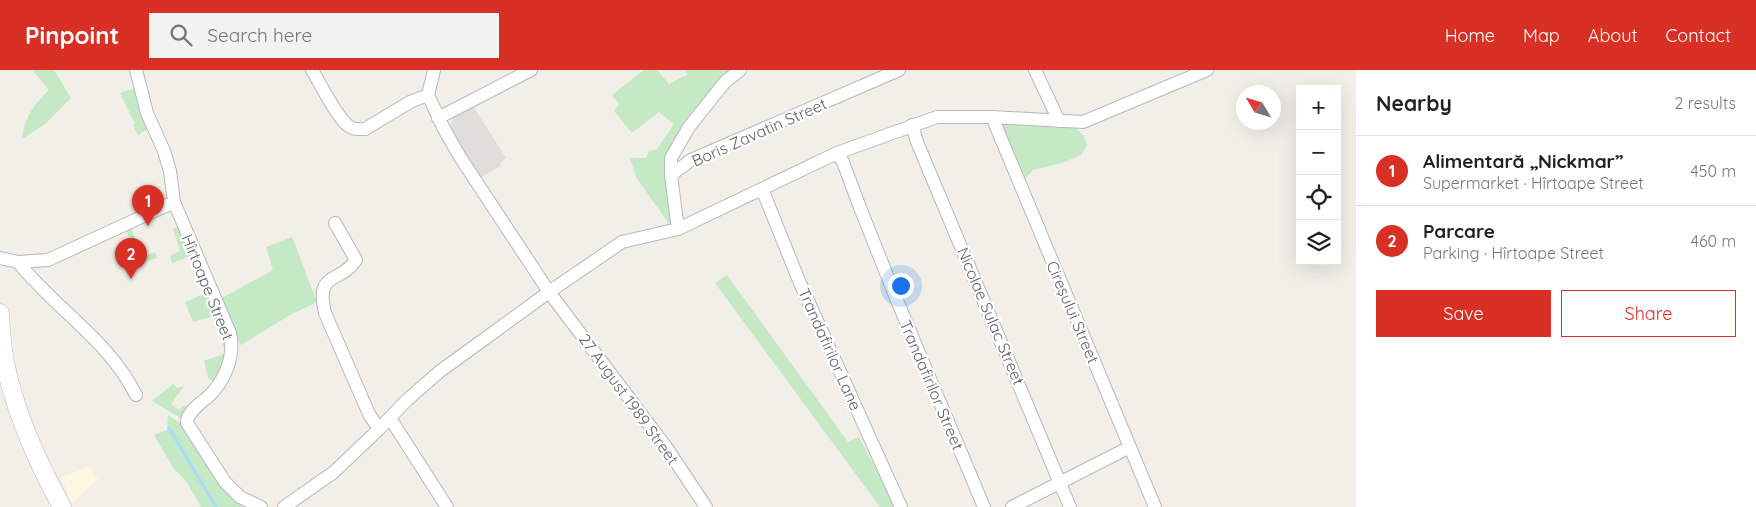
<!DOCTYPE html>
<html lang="en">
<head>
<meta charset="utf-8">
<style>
	:root { --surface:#fff; --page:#f2f2f2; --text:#222; --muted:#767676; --line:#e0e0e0; --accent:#d93025 }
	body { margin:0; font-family:Quicksand,sans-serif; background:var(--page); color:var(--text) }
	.controls { position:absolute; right:15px; top:15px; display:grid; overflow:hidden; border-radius:0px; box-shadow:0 5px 20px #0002 }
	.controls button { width:45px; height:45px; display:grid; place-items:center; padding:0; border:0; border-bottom:1px solid var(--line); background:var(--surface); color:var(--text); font:25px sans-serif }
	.compass { position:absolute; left:1236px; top:15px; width:45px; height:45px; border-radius:50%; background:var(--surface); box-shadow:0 5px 20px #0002; rotate:308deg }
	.you { position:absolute; left:900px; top:215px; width:18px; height:18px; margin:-12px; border:4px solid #fff; border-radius:50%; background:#1a73e8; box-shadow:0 0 0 8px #1a73e833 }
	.badge { display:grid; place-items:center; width:32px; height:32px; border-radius:50%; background:var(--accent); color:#fff; font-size:16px; font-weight:700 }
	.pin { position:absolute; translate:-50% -41px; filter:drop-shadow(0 1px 2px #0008) }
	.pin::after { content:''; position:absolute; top:26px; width:18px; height:15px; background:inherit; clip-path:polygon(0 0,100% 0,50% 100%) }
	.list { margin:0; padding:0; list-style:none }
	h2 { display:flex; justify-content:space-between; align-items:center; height:65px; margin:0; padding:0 20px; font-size:21px }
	h2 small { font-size:16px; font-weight:400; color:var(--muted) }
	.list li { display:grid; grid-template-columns:32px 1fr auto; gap:15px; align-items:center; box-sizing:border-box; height:70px; padding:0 20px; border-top:1px solid var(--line) }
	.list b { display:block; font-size:19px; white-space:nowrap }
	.list p { margin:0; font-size:16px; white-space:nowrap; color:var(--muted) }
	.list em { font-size:16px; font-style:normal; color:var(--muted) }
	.actions { display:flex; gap:10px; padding:15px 20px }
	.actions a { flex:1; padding:11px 0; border:1px solid var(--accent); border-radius:0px; text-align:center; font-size:18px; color:var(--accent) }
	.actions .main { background:var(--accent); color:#fff }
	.icon { flex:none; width:28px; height:28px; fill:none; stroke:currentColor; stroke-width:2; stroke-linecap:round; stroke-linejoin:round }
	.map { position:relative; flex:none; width:1356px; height:437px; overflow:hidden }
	header { display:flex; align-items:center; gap:30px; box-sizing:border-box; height:70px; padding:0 25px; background:var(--accent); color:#fff }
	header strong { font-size:24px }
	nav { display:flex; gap:28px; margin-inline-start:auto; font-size:18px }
	.search { width:350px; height:45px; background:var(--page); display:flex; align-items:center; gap:12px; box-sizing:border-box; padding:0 18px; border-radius:0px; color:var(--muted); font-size:19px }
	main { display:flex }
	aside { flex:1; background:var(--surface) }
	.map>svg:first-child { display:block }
</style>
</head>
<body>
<header>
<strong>Pinpoint</strong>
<div class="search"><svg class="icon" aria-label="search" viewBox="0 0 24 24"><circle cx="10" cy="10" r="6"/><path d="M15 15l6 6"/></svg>Search here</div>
<nav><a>Home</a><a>Map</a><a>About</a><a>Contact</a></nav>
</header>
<main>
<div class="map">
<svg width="1356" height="437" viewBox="0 0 1356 437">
	<rect width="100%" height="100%" fill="#f1efe8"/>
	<path fill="#fef7e0" d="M 89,397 L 98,409 L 71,434 L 66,424 L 68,423 L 61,407 Z"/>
	<path fill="#e0deda" d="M 473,36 L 506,88 L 500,93 L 501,96 L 479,109 L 448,60 L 454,47 Z"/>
	<path fill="#c5e8c5" d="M 32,0 L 54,0 L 71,28 L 44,55 L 22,69 C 26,45 32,37 49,20 Z
		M 644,0 L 657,0 L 669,14 L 688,4 L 685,0 L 734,0 L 666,88 L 673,151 L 668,157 L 667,151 L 636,107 L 630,88 L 646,88 L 649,81 L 657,79 L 674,54 L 659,42 L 632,63 L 614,41 L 619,34 L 612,25 Z
		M 136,18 L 145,55 L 148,59 L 138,65 L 133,55 L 135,54 L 120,23 Z
		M 1001,53 L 1075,57 L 1084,66 L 1087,75 L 1081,85 L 1062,93 L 1033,100 L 1025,109 Z
		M 130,155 L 142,187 L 155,182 L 157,188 L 141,193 L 137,190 L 125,157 Z
		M 181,156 L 229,275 L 225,291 L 215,313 L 208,308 L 204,291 L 226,283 L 213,246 L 193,252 L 185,232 L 206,223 L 190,186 L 172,193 L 170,186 L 180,181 L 173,159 Z
		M 292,167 L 317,232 L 290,245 L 241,275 L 220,229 L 273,200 L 266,177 Z
		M 727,205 L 848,372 L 859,367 L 896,437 L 880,437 L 715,213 Z
		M 173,314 L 177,318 L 184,316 L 171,334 L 179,340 L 185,335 L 191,340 L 182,349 L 152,331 Z
		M 168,345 L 185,356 L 193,370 L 255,437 L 201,437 L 186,411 L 174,399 L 154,365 L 167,360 Z"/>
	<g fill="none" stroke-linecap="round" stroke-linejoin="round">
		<path stroke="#aadaff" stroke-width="3" d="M 169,358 L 216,437"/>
		<g stroke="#b5b8bc" stroke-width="14">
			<path id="street" d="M 312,0 C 320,13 338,50 350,57 C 354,60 360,59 365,59 L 410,32 L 428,25
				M 434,0 L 428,25 L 444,59 L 460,87 L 549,222 L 666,377 L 706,437
				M 1035,0 L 1059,51
				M 992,47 L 1155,437
				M 438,48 L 531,0
				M 912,55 L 917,72 L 1070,437
				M 837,83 L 843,92 L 859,135 L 896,228 L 984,437
				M 671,105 L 671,88 L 689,57 L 725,12 L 740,0
				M 762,119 L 800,213 L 901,437
				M 174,132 L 230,263 C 235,285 226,308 211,324 C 203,332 186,342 187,353 L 225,412 L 240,427 L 261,437
				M 335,153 L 356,190 C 339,215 315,200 325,243 L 369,344 L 379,359
				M 678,159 L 671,105 L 691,90 L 899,0
				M 0,188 L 18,192 L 48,190 L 174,132 L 170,101 L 164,81 L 147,43 L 136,0
				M 18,192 C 56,240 108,269 136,325
				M 390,348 L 447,437
				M 284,437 L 334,402 L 379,359 L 407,330 L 439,302 L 549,222 L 622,172 L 678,159 L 837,83 L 937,47 L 992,47 L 1083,52 L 1207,0
				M 1012,437 L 1130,377"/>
		</g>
		<g stroke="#b6babf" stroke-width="19">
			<path id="secondary" d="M 0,243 C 1,261 2,280 6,297 C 16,344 39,395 62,437"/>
		</g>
		<use href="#street" stroke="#fff" stroke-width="12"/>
		<use href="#secondary" stroke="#fff" stroke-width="18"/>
	</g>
	<g text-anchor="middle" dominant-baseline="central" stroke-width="4.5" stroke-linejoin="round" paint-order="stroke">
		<g font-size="16" fill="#5f6368" stroke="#fff">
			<text transform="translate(759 62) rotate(-24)">Boris Zavatin Street</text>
			<text transform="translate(208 217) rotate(68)">Hîrtoape Street</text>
			<text transform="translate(1073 242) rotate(67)">Cireşului Street</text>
			<text transform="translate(991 246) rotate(67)">Nicolae Sulac Street</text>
			<text transform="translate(830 279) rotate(66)">Trandafirilor Lane</text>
			<text transform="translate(932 315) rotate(67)">Trandafirilor Street</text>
			<text transform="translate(629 329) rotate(54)">27 August 1989 Street</text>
		</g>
	</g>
</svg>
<div class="controls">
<button>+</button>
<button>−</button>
<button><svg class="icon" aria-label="locate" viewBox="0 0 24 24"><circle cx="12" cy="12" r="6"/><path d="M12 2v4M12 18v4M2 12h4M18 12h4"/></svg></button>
<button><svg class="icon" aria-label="layers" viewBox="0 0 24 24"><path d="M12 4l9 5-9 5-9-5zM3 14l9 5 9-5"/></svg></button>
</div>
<svg class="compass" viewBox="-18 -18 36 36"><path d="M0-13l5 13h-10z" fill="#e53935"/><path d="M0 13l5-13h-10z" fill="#767676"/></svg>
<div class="you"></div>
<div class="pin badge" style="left:148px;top:156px">1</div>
<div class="pin badge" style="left:131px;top:209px">2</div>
</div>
<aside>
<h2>Nearby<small>2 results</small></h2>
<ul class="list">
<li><span class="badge">1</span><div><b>Alimentară „Nickmar”</b><p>Supermarket · Hîrtoape Street</p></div><em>450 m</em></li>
<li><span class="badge">2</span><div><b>Parcare</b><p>Parking · Hîrtoape Street</p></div><em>460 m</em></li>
</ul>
<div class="actions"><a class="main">Save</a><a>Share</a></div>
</aside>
</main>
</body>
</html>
